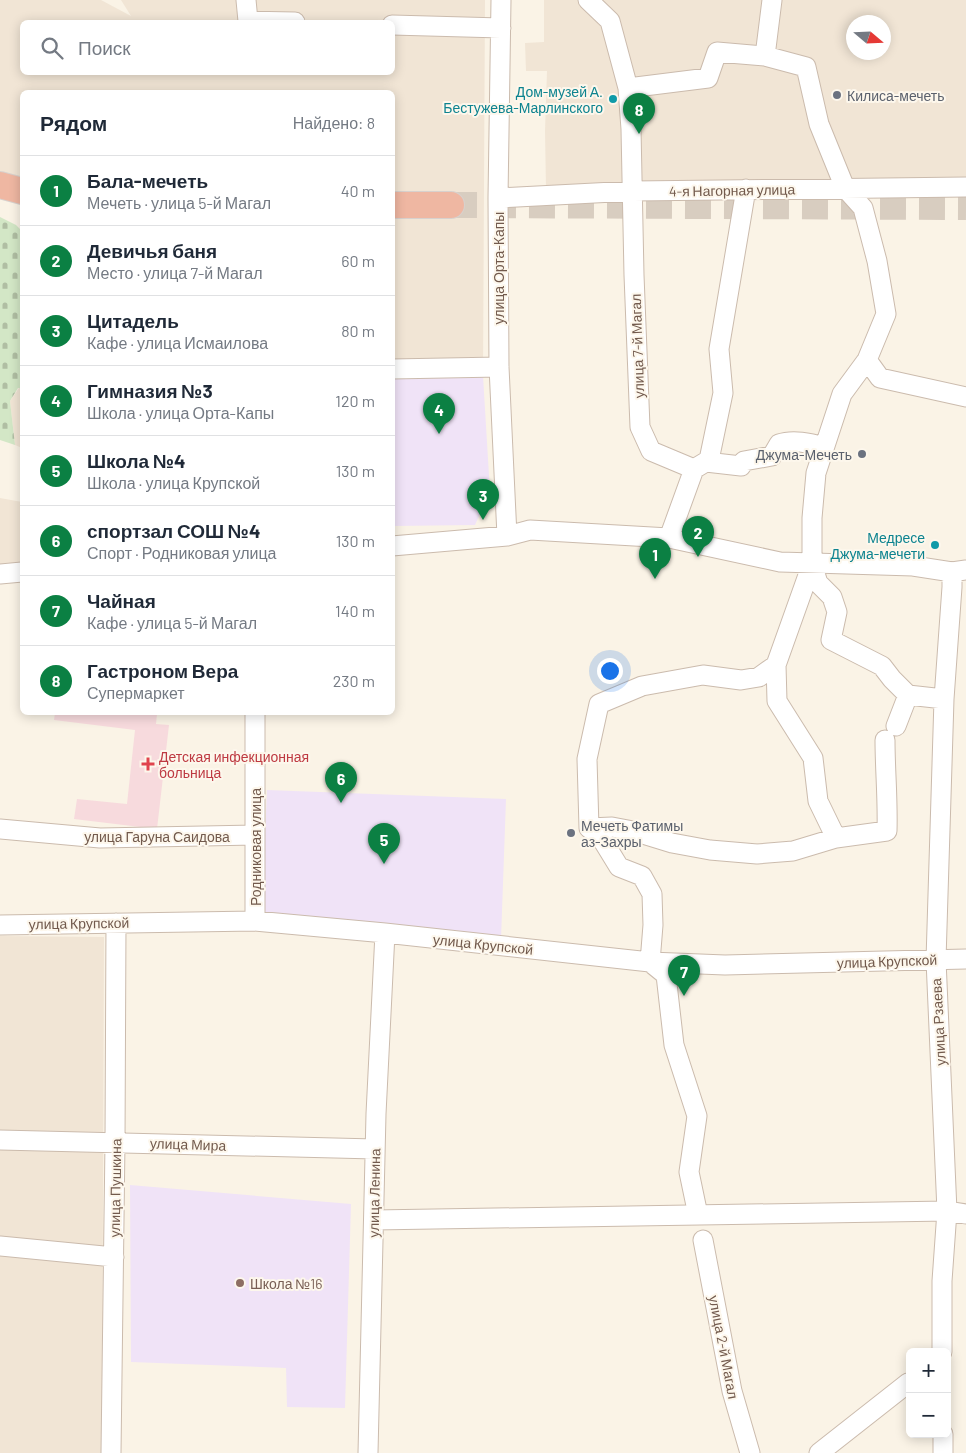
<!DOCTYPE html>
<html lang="ru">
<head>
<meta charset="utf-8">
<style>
	:root { --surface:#fff; --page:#f6f6f7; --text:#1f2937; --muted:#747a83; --line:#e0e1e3; --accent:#0b8043 }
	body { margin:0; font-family:Barlow,sans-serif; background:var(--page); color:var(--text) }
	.controls { position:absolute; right:15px; bottom:15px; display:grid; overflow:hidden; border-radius:8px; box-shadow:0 2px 12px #0003 }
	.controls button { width:45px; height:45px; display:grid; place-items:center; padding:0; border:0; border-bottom:1px solid var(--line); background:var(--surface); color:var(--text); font:25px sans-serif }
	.compass { position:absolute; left:846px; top:15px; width:45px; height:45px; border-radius:50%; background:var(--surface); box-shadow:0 2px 12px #0003; rotate:109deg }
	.you { position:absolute; left:609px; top:670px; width:18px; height:18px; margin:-12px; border:4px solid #fff; border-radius:50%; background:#1a73e8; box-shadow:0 0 0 8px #1a73e833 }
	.badge { display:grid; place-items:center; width:32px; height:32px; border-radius:50%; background:var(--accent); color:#fff; font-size:16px; font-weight:700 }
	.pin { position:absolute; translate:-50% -41px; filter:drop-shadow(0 1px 2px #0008) }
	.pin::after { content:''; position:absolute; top:26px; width:18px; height:15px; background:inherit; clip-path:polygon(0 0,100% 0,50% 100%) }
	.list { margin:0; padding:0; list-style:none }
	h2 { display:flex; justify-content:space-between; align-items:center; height:65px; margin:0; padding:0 20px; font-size:21px }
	h2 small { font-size:16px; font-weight:400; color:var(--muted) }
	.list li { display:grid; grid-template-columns:32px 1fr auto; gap:15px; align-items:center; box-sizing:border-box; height:70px; padding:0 20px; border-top:1px solid var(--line) }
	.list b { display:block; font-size:19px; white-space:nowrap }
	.list p { margin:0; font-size:16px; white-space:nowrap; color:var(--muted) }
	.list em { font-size:16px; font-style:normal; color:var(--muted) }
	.icon { flex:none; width:28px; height:28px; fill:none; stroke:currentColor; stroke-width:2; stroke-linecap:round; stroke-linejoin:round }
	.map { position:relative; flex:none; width:966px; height:1453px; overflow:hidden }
	.search { position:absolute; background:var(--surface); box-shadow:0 2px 12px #0003; left:20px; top:20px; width:375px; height:55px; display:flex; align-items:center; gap:12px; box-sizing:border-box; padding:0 18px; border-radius:8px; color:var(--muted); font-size:19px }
	.panel { position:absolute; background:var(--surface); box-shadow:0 2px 12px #0003; left:20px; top:90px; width:375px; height:625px; border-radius:8px }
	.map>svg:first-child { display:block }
</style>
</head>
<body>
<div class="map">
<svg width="966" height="1453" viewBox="0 0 966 1453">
	<defs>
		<pattern id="cemetery-stones" width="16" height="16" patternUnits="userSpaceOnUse" patternTransform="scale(1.25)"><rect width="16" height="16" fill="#d3e7c6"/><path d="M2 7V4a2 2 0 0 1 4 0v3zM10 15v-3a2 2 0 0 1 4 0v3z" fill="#b0bea3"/></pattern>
	</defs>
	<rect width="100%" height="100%" fill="#faf3e6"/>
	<path fill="#f1e5d5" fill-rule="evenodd" d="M 0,0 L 101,0 L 131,16 L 121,0 L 485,0 L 483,376 L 393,374 L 392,92 L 22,92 L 22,180 L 0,174 ZM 22,22 L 392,22 L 392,72 L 22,72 Z
		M 544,0 L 966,0 L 966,188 L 546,189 L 545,131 L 547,71 L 526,71 L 525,43 L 544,42 ZM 854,22 L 884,22 L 884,52 L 854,52 Z
		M 19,388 L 22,388 L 22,448 L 15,445 L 10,401 Z
		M 0,498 L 22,502 L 22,567 L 0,568 Z
		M 0,936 L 104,937 L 102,1453 L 0,1453 Z"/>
	<path fill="#f0e3f7" d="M 393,374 L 483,376 L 490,492 L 475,525 L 393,526 Z
		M 267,790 L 506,799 L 501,939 L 261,930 Z
		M 130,1185 L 351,1204 L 345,1408 L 287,1407 L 286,1368 L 131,1362 Z"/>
	<path fill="#f7dadd" d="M 142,712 L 157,714 L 156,724 L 169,725 L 157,829 L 74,819 L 77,799 L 127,804 L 135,730 L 54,720 L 55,713 Z"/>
	<path fill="url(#cemetery-stones)" d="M 0,217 L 16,225 L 22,231 L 22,388 L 18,388 L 10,401 L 15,445 L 0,440 Z"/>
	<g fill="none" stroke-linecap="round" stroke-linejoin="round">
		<path stroke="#d8cdc0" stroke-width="26" stroke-dasharray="26 13" stroke-linecap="butt" d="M 451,205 L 966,207"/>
		<g stroke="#cbbbad" stroke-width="21">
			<path id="minor" d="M 246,0 L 248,21 L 295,22
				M 501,0 L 498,198 L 499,367 L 507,536
				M 588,0 L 610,21 L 628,88 L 631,129 L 634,275 L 640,427 L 651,451 L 694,469
				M 772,0 L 765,56 L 806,67 L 819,124 L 845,188 L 863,208 L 877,261 L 886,314 L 867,360 L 842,394 L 816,473 L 812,518 L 812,564 L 776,665 L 777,701 L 813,758 L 818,801 L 836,838
				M 392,25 L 501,28
				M 628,88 L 708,78 L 717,52 L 765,56
				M 498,198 L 633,191 L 966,187
				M 867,360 L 880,378 L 966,397
				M 392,369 L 499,367
				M 706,462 L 741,466 L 744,461 L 772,456 L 779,444 C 793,439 810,443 824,447
				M 669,538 L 694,469 L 709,460 L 723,393 L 719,349 L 746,189
				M 392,546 L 507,536 L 530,530 L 669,538 L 780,562 L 913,566 L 952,572 L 966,570
				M 812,564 L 818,583 L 832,597 L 837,612 L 831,640 L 882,666 L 892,679 L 908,695 L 944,699
				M 0,574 L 22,572
				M 896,726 L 908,695
				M 589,828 L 612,827 L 633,831 L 672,843 L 710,850 L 757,854 L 793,851 L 836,838 L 887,831 C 888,800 885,770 885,740
				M 0,829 L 100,838 L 255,835
				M 255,921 L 255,712
				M 0,925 L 255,921 L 385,933 L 650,962 L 725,965 L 966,959
				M 0,1140 L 375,1149
				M 698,1215 L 689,1172 L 697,1116 L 674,1045 L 666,975 L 650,962 L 653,925 L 652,894 L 642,876 L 619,867 L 600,836 L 589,828 L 587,759 L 599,704 L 642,686 L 703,675 L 741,680 L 759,677 L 776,665
				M 374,1220 L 947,1211 L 966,1214
				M 703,1240 L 732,1391 L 750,1453
				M 0,1246 L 114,1257
				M 942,1352 L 942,1281 L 947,1211 L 936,960 L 944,699 L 952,587 L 952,572
				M 943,1434 L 943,1453
				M 111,1453 L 115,1142 L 116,923
				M 368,1453 L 376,1114 L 385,933
				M 819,1453 L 908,1383"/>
		</g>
		<g stroke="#d8d1cd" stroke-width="28">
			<path id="highway" d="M 0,185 L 22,191
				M 392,205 L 451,205"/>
		</g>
		<use href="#minor" stroke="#fff" stroke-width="19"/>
		<use href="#highway" stroke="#efb7a2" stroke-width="26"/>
	</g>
	<g fill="#6b7280" stroke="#fdf7ec" stroke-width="2">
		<circle cx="837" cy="95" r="5"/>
		<circle cx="862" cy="454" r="5"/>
		<circle cx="571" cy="833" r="5"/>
	</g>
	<g fill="#0f9aa8" stroke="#fdf7ec" stroke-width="2">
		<circle cx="613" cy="99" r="5"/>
		<circle cx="935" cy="545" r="5"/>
	</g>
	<path fill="#e0444e" stroke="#fdf7ec" stroke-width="2" d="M145.5 756.5h5v5h5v5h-5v5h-5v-5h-5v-5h5z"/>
	<circle fill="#8d6e63" stroke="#fdf7ec" stroke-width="2" cx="240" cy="1283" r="5"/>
	<g text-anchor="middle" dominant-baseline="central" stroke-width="4" stroke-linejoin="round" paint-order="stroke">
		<g font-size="14" fill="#0d838f" stroke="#fdf7ec" text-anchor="end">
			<text x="603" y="91">Дом-музей А.<tspan x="603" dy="16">Бестужева-Марлинского</tspan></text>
			<text x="925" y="537">Медресе<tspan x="925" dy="16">Джума-мечети</tspan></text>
		</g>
		<g font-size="14" fill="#5b616d" stroke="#fdf7ec" text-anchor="start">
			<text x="847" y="95">Килиса-мечеть</text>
			<text x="852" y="454" text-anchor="end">Джума-Мечеть</text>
			<text x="581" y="825">Мечеть Фатимы<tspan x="581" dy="16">аз-Захры</tspan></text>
		</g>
		<g font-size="14" fill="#725a4d" stroke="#fdf7ec">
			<text transform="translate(732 190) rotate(-1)">4-я Нагорная улица</text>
			<text transform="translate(498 268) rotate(-90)">улица Орта-Капы</text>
			<text transform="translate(637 346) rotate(-92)">улица 7-й Магал</text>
			<text x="157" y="836">улица Гаруна Саидова</text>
			<text transform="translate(255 847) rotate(-90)">Родниковая улица</text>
			<text transform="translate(79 923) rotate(-1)">улица Крупской</text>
			<text transform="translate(483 944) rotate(6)">улица Крупской</text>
			<text transform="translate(887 961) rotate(-2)">улица Крупской</text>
			<text transform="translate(938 1022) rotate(-93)">улица Рзаева</text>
			<text transform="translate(188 1144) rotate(2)">улица Мира</text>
			<text transform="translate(115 1188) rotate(-89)">улица Пушкина</text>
			<text transform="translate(374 1193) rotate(-89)">улица Ленина</text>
			<text transform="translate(724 1347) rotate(79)">улица 2-й Магал</text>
		</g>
		<g font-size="14" fill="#be3a42" stroke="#fdf7ec" text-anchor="start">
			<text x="159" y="756">Детская инфекционная<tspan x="159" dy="16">больница</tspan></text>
		</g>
		<g font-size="14" fill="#785e54" stroke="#fdf7ec" text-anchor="start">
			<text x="250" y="1283">Школа №16</text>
		</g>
	</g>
</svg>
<div class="controls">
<button>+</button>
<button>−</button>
</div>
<svg class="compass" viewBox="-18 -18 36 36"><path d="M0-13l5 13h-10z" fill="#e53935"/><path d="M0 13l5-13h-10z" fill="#747a83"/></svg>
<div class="you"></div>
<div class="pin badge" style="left:655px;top:579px">1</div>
<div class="pin badge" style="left:698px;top:557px">2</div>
<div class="pin badge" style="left:483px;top:520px">3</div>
<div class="pin badge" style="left:439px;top:434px">4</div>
<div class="pin badge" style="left:384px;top:864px">5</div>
<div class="pin badge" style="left:341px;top:803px">6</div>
<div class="pin badge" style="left:684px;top:996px">7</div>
<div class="pin badge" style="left:639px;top:134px">8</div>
<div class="search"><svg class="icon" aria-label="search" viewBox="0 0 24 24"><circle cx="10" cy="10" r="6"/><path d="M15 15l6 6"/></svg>Поиск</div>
<section class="panel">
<h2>Рядом<small>Найдено: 8</small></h2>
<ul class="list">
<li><span class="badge">1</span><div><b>Бала-мечеть</b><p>Мечеть · улица 5-й Магал</p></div><em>40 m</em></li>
<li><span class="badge">2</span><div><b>Девичья баня</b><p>Место · улица 7-й Магал</p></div><em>60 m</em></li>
<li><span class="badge">3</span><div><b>Цитадель</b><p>Кафе · улица Исмаилова</p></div><em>80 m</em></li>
<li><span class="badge">4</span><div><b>Гимназия №3</b><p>Школа · улица Орта-Капы</p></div><em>120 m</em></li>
<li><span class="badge">5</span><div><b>Школа №4</b><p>Школа · улица Крупской</p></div><em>130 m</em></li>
<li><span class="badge">6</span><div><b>спортзал СОШ №4</b><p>Спорт · Родниковая улица</p></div><em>130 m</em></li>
<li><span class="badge">7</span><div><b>Чайная</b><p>Кафе · улица 5-й Магал</p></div><em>140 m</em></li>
<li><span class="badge">8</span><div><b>Гастроном Вера</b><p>Супермаркет</p></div><em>230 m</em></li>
</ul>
</section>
</div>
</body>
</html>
